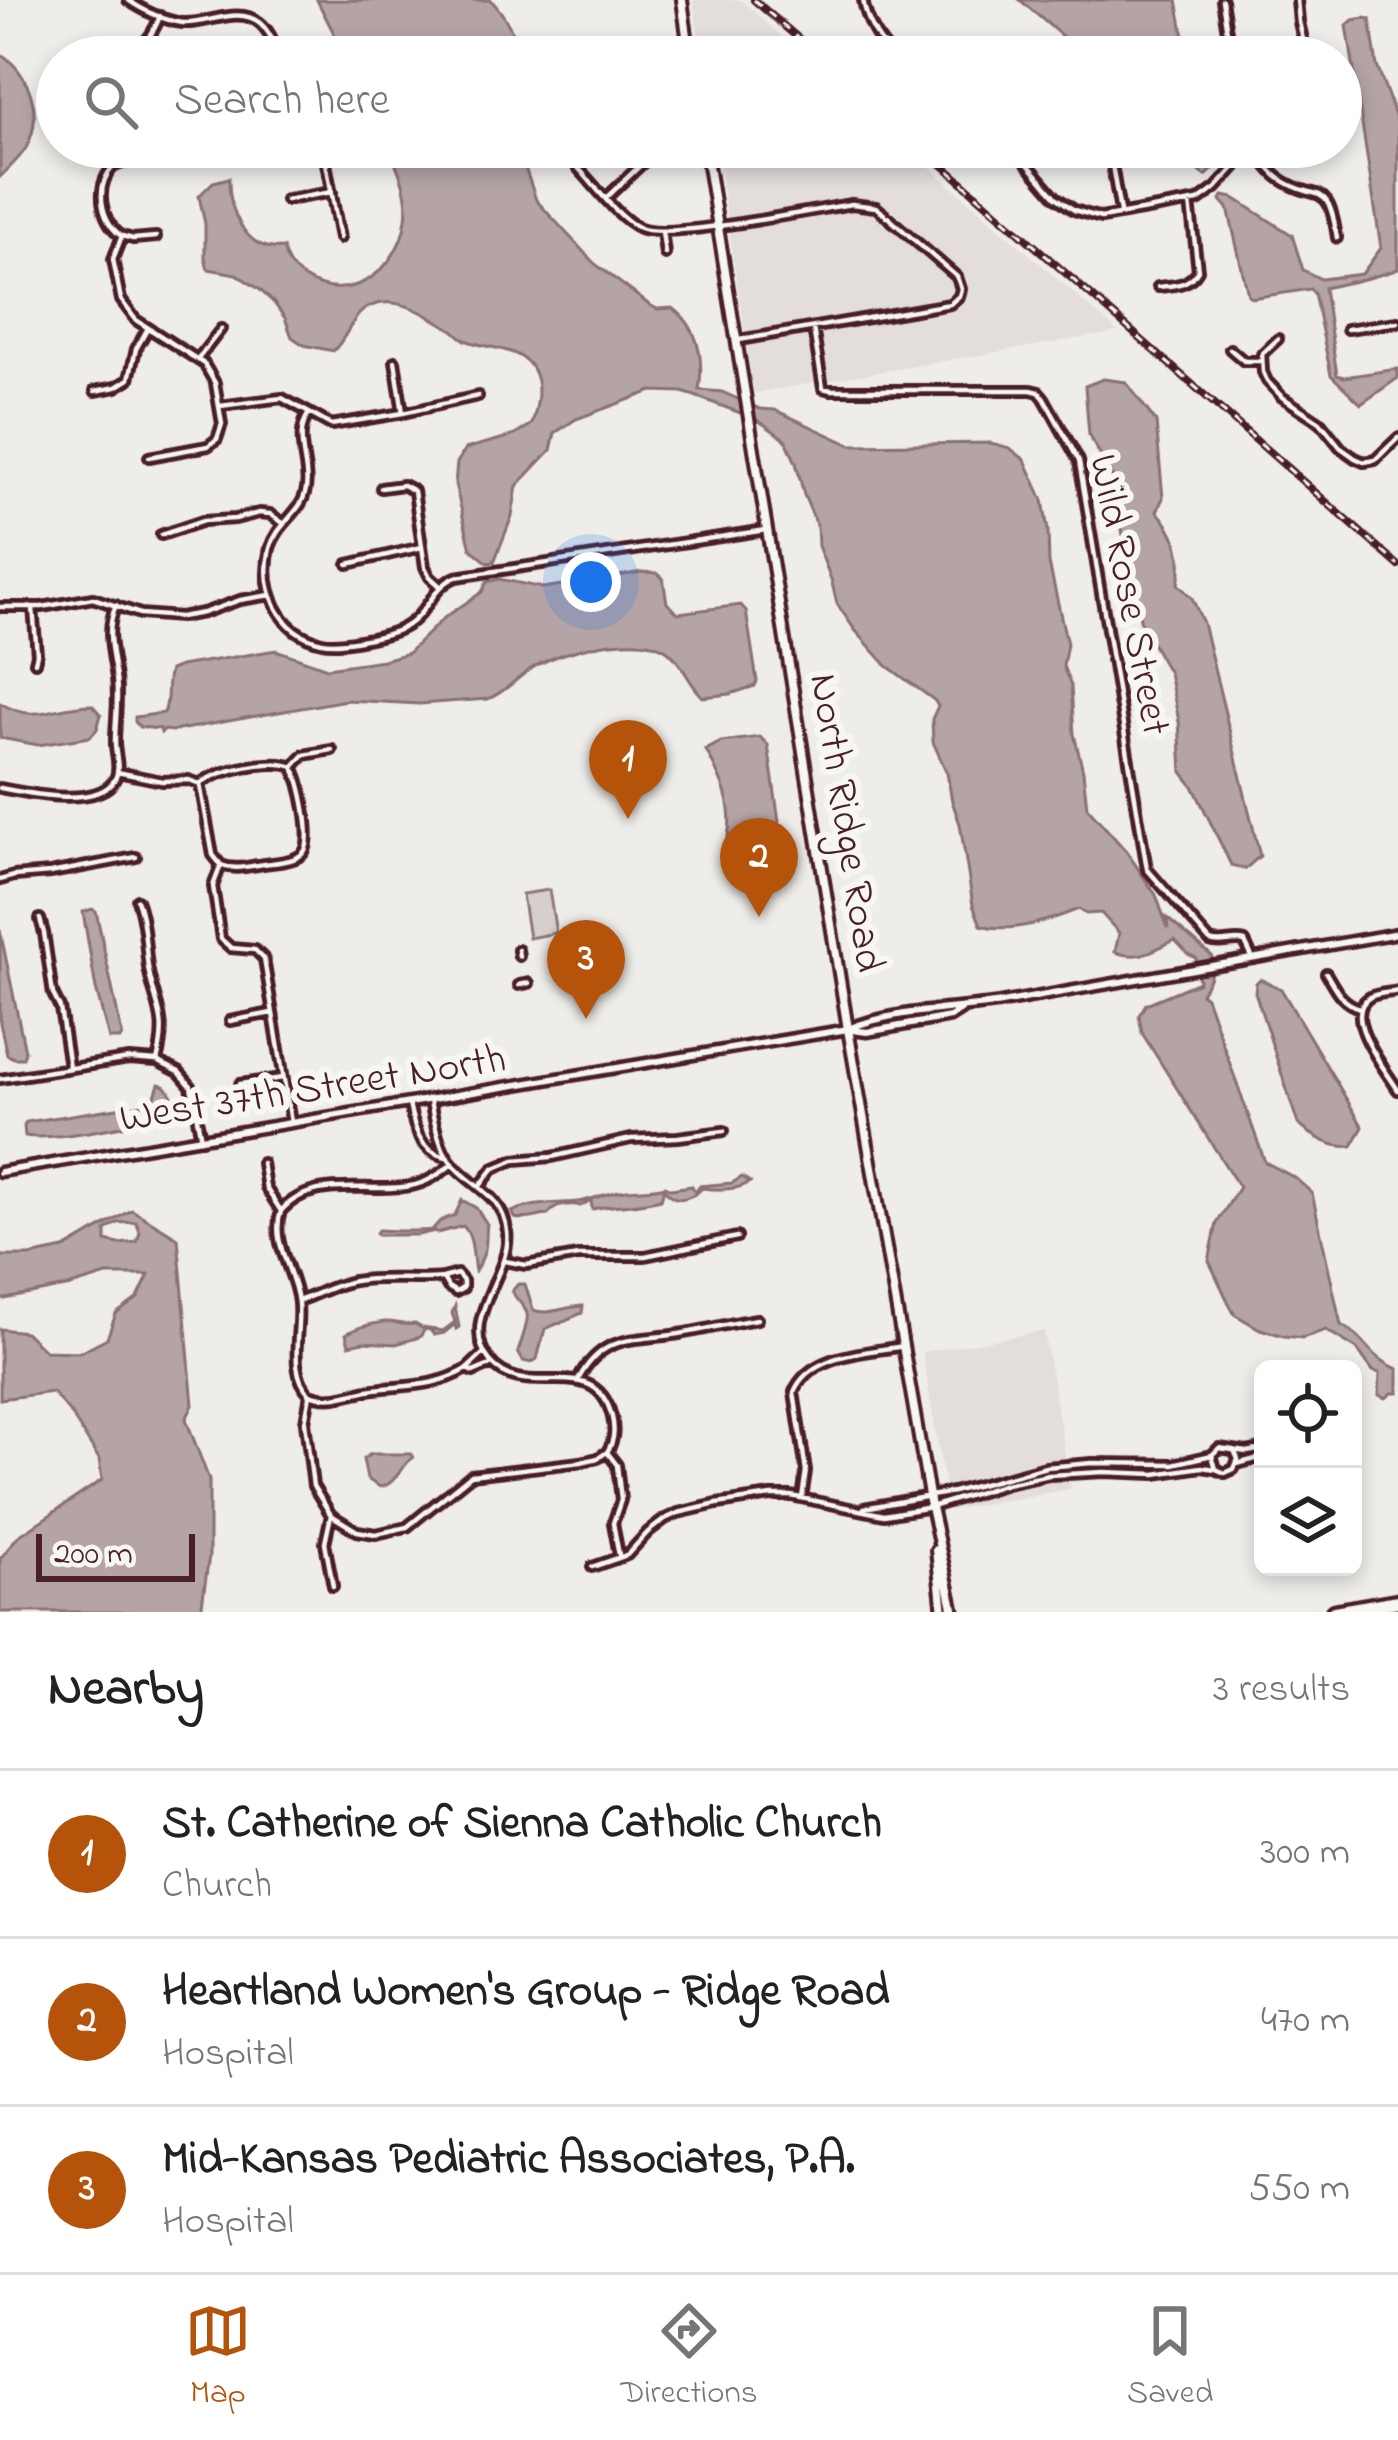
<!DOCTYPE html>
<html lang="en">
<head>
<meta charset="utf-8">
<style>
	:root { --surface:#fff; --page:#f6f6f6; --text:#222; --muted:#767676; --line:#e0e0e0; --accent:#b45309 }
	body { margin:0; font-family:"Indie Flower",sans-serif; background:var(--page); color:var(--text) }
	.controls { position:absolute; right:36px; bottom:36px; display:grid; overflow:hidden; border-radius:18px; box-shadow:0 6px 18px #0003 }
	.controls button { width:108px; height:108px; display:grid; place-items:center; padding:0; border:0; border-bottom:3px solid var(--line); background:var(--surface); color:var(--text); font:60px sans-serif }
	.scale { position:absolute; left:36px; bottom:30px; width:159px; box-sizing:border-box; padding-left:12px; border:6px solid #4a1f2b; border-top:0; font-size:33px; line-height:42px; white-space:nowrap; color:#4a1f2b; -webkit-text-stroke:9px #f6f6f2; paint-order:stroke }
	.you { position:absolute; left:591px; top:582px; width:42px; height:42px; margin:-30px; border:9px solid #fff; border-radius:50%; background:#1a73e8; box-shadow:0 0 0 18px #1a73e833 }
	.badge { display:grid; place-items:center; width:78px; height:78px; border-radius:50%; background:var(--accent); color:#fff; font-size:39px; font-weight:700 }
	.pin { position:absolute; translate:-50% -99px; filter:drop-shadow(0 3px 6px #0008) }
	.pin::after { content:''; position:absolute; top:63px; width:42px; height:36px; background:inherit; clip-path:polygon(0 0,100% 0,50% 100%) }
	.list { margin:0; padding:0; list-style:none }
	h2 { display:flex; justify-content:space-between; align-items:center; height:156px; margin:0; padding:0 48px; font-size:51px }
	h2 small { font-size:39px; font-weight:400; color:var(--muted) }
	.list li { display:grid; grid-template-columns:78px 1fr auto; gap:36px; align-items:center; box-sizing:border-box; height:168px; padding:0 48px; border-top:3px solid var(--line) }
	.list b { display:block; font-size:45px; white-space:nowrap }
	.list p { margin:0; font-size:39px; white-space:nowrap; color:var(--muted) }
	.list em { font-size:39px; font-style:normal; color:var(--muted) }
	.icon { flex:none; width:66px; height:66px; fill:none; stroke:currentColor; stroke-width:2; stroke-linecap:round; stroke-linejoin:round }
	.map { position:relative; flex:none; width:1398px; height:1612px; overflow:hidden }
	.search { position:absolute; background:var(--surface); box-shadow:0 6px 18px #0003; left:36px; right:36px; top:36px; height:132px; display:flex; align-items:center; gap:30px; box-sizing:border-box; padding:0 42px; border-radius:66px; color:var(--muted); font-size:45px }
	.sheet { height:660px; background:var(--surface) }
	nav { display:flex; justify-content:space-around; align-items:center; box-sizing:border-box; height:168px; border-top:3px solid var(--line); background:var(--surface); font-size:33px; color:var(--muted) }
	nav a { display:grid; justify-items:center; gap:6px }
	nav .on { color:var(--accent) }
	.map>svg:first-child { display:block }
</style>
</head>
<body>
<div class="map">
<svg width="1398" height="1612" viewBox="0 0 1398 1612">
	<rect width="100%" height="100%" fill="#efedea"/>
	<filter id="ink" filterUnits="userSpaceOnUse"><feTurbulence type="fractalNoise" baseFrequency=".00833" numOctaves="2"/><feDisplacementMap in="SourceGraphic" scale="24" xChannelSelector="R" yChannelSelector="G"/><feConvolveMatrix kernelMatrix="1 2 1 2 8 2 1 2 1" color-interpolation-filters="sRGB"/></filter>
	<g filter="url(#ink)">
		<path fill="#e3dedc" d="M 693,0 L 741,0 L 805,57 L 702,57 Z
			M 716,147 L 907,147 L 1118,332 L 754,393 Z
			M 1044,1331 L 1071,1489 L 949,1510 L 922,1352 Z"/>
		<path fill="#d7cfce" stroke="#90777c" stroke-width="3" d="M 549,890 L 556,933 L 529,938 L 522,894 Z"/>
		<path fill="#b4a4a5" stroke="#8a6f74" stroke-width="3" fill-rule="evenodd" d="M 317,0 L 491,0 C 505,15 517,37 520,57 L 346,57 Z
			M 1020,0 L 1177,0 L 1188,57 L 1086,57 Z
			M 1365,18 L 1370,19 L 1377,66 L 1398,124 L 1398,269 C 1375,278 1349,282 1324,288 L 1337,375 L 1344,377 L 1398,369 L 1398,378 L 1361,404 L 1331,375 L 1314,293 L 1310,289 L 1252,298 L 1248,295 L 1228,208 L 1221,200 L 1223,196 L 1234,198 L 1292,235 L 1303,270 L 1321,279 L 1362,274 L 1381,248 L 1347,25 L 1353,20 Z
			M 0,53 C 29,73 45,114 26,148 C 20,158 8,169 0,177 Z
			M 387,147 L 518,147 L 536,200 L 594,263 L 648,304 L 657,309 L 673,308 C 699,327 704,360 699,390 L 722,392 L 760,409 L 775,410 L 851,445 L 991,443 L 1010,448 L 1025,460 L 1043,500 L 1048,531 L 1049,563 L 1067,644 L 1063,666 L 1071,686 L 1074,734 L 1083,771 L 1087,807 L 1126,851 L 1156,895 L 1168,929 L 1167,918 L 1212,956 L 1210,977 L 1201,993 L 1206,997 L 1265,1162 L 1295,1178 L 1312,1193 L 1341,1325 C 1368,1338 1367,1356 1398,1369 L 1398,1393 L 1392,1393 L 1386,1398 L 1379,1395 L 1380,1373 L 1373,1371 L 1357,1349 L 1326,1330 L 1302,1338 L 1284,1336 L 1260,1329 L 1234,1314 L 1209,1261 L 1217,1223 L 1239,1187 L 1142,1033 L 1139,1015 L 1146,1004 L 1199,982 L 1196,958 L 1188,954 L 1175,940 C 1153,950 1140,961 1115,952 L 1119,933 L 1101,913 L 1086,914 L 1079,909 C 1051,920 1011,934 981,925 L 973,905 L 960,824 L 952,801 L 947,773 L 933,742 L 932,719 L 938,706 L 934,700 L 887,666 L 855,630 L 837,604 L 831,579 L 818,546 L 817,526 L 804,495 L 796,463 L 786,440 L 765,425 L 754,418 L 695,396 L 682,392 L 652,391 L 576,419 L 555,433 L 551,450 L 517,486 L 512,516 L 494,562 L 488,563 L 471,549 L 455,484 L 457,463 L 465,449 L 515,435 L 532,424 C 537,407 542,387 533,370 C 522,347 487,349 468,341 C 462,339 458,334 453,330 C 428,316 397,292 367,308 C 352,316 346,340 333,351 L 304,345 L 292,337 L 285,318 L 274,303 L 259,289 L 236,274 L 208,269 L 205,258 L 205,224 L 199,196 L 213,182 L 229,178 C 228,210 245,252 283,248 C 286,262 292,270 304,278 C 351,308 400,268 406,219 C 410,193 399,168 387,147 Z
			M 1153,147 L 1202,147 L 1202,153 L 1213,169 L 1206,176 L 1187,162 L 1163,166 L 1156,164 Z
			M 1103,379 L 1126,382 L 1156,422 L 1163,498 L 1157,511 C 1176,533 1185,555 1178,584 L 1192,598 L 1203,623 L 1260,856 L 1245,869 L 1231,865 L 1193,786 L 1182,772 L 1179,721 L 1169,673 L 1141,624 L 1119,515 L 1121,493 L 1089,435 L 1085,386 Z
			M 642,572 L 657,573 L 663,578 L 667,603 L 678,613 L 741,605 L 746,611 L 757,681 L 755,686 L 730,694 L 703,697 C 689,684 684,665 669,652 C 641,629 562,650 534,667 C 517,677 506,692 488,699 L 419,704 L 346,700 L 173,731 L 165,730 L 161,733 L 160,729 L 140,727 L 135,722 L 135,717 L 164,713 C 170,699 165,685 170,670 L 180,666 L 276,650 L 327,668 L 383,660 L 408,653 L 444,618 L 482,592 L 487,582 L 499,579 L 543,588 Z
			M 0,703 C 38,725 52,705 92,705 L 101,715 L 97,729 L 90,737 L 38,745 L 0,738 Z
			M 760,737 L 768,745 L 784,856 L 778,865 L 729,871 L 722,865 C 722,854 725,846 728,836 C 735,805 720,777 706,750 L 721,742 Z
			M 92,909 L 96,911 L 122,1035 L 120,1039 L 109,1039 L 96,989 L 83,912 Z
			M 0,930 L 25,1051 L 23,1058 L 14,1058 L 7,1055 L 0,1023 Z
			M 1260,979 L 1281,989 L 1363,1127 L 1352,1146 C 1333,1149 1312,1136 1298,1124 L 1255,992 L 1256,983 Z
			M 159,1084 C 171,1087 174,1100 174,1111 L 168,1115 C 137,1124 54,1141 25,1136 L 24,1126 L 26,1122 L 149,1103 L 154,1099 Z
			M 742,1177 L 750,1182 C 737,1191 717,1190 702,1188 C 698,1194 682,1202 673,1197 C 669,1195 667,1192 664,1189 L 661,1199 C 640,1205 615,1204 592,1209 L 591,1200 L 581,1206 C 570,1203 554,1205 548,1215 C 538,1216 525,1221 515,1218 L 512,1212 C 532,1203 556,1204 577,1202 C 591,1201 605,1193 620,1191 C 635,1188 653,1190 665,1186 L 671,1189 L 692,1186 L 695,1192 L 699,1186 C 711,1185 720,1184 732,1183 Z
			M 462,1200 L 476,1208 L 487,1224 C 484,1246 490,1246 475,1271 C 472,1256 474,1237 463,1226 L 437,1233 L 435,1231 L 418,1235 L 377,1235 L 376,1233 L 378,1230 C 397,1231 415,1232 432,1230 L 440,1221 L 455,1215 Z
			M 132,1210 L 178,1238 L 193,1405 L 186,1419 L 209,1480 L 209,1556 L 201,1612 L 0,1612 L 0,1559 L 17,1537 L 102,1480 L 99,1459 L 71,1414 L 52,1392 L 0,1399 L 0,1329 L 25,1332 L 45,1351 L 80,1352 L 107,1338 L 116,1314 L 138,1298 L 149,1275 L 107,1275 L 71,1286 L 0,1300 L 0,1256 L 30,1256 L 64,1249 ZM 136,1222 L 140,1232 L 137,1242 L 119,1244 L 106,1241 L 106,1230 L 118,1223 Z
			M 518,1284 L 525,1284 L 533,1310 C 551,1316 565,1306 583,1306 L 582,1313 L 545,1329 L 537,1359 L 531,1363 L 523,1361 L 518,1352 C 521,1343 529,1321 527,1314 C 525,1306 515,1299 512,1291 Z
			M 455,1306 L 459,1327 L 456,1329 L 455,1324 L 444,1333 L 434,1335 L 430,1330 L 425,1329 L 420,1337 L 396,1344 L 363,1342 L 349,1345 L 346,1334 C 357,1327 371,1324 384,1322 C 395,1321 404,1326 415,1324 L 422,1328 L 443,1331 L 455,1322 L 452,1313 Z
			M 371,1454 L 411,1454 L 413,1458 C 399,1466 397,1484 380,1487 L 367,1479 L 363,1459 Z"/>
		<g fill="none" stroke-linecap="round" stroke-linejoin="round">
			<g stroke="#4a1f2b" stroke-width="14">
				<path id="minor" d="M 128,0 C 142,10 165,21 183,23 C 207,25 238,5 260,23 C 270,31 275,46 281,57
					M 863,0 C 867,23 878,41 894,57
					M 1222,0 L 1231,57
					M 1297,0 L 1299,22 L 1307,57
					M 626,40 L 629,57
					M 101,57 C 135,51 147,50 160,16
					M 945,57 C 970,47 999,39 1021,57
					M 95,147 L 113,167
					M 323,147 L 340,238
					M 570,147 L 573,161 L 580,170 C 596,187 620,220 640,228 C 668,240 813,210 852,204 L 876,207 L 957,277 L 961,289 L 959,296 L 950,304 L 739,340
					M 1013,147 L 1056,197 L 1074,210 L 1101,218 L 1198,201 L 1216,188 L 1253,147 C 1261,157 1269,171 1279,178 C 1317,205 1328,176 1337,238
					M 1109,147 L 1120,212
					M 113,167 C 95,186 100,219 120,235
					M 113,167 C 134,156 158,159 179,147
					M 606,198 L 647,159
					M 286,200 L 332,192
					M 662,231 L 665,254
					M 122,236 L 113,259 L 121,300 L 136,320 L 204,364 L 215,383 L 222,424 L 217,439 L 208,446 L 149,457
					M 122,236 L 133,239 L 156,237
					M 1158,287 C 1174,285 1189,286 1198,270 L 1190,203
					M 813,328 L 823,388 L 831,390 L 1031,390 L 1039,392 L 1044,398 L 1079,461 L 1147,869 L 1210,941 C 1222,946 1233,938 1245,942 L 1253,959
					M 1347,329 L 1398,322
					M 1278,339 L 1262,354 L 1263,372 L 1267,381 L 1282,397 L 1320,422 L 1341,448 L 1355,458 L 1364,462 L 1375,460 L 1398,438
					M 1230,349 L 1244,361 L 1262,361
					M 198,359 L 221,329
					M 95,391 L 116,387 L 129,379 L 136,349 L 148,328
					M 220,406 L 282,398 L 331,425 L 403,413 L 395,361
					M 309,413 C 289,442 318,474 301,503 C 291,519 276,528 270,548 C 260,589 279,633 322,642 C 338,646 380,637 396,631 C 428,619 429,588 456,577 L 766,530
					M 403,413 L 478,396
					M 381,488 L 403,485 L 414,491 L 425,567 L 430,577 L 440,586
					M 161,535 L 203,521 L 235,519 L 259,513 L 270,514 L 283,523
					M 348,564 L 422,547
					M 0,607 L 42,607 L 93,598 L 140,614 L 180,617 L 203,613 L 240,600 L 271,595
					M 33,608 L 37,654 L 35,662
					M 117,772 L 162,781 L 189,780 L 200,784 C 216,770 274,758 293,767
					M 200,784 L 213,855 L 221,865 L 213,886 L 221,939 L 231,948 L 255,950 L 264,959 L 291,1122
					M 0,788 C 26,793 99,809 115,779 C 121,768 115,755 115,743 C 115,720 119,700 116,678 C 112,652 105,629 116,605
					M 221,865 C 234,870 245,867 258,865 C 272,862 295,863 304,852 C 314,839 301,781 293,767 L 304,755 L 332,750
					M 0,880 L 14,876 L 50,873 L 136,857
					M 137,900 C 145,921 145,945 148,967 C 155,1008 169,1015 157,1061
					M 40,919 L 44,933 L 53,994 L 60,1008 L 69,1067
					M 518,950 L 519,956
					M 1326,973 C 1335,988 1341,1003 1360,1008
					M 519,985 L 529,983
					M 1398,991 C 1389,993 1377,993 1370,997 C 1340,1015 1386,1070 1398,1090
					M 230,1021 L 272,1013
					M 0,1079 L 129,1059 L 157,1061 L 179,1072 L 191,1086 L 201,1139
					M 240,1084 L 283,1078
					M 430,1101 C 434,1120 438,1146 451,1162 C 471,1187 503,1194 507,1231 C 513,1274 456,1320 490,1361 C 526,1405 595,1349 612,1417 C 615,1431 614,1441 607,1452
					M 409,1104 C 414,1128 420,1152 447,1157
					M 262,1163 L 266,1188 L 281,1211
					M 480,1186 L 493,1169 L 514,1160 L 552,1157 L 631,1139 L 678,1137 L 724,1131
					M 281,1211 C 270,1244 295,1270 298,1303 C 301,1331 287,1373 310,1394
					M 281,1211 C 313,1174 369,1194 410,1186 C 425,1184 442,1173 452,1164
					M 505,1261 L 526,1265 L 578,1256 L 645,1256 L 737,1237
					M 298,1301 C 316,1295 335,1284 354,1281 C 383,1276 413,1281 443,1278 L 448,1287 L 456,1292 L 463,1288 L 463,1281 L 457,1274 L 443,1278
					M 484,1353 L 467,1369 L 473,1372 L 490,1365
					M 578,1380 C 603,1333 634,1341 679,1334 C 705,1330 730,1323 757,1319
					M 310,1394 L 305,1422 L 313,1486 L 331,1515 L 357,1531 L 376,1534 L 407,1527 L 471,1475 L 581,1462 L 598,1458 L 607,1452
					M 310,1394 C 333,1403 351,1392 375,1389 C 409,1385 437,1387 467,1369
					M 1234,1450 L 1238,1459 L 1234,1469 L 1225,1473 L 1216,1469 L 1212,1455 L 1219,1448 L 1247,1452 L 1263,1449
					M 607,1452 L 617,1465 L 621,1500 L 613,1523 L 619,1555
					M 1237,1464 L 1263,1457
					M 802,1498 L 806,1471 L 794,1392 C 810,1353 866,1353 903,1346
					M 864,1508 L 953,1492 L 1046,1467 L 1092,1463 L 1173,1464 L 1212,1455
					M 331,1515 L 325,1543 L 333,1586
					M 592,1567 L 627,1555 L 648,1532 L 665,1519 L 678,1513 L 717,1504 L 771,1496 L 791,1496 L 884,1515 L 931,1507 L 1006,1484 L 1049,1475 L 1104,1472 L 1155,1474 L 1202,1467 L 1216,1469"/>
			</g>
			<g stroke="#4a1f2b" stroke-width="15">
				<path id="tertiary" d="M 852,1030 L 867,1032 L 950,1017 L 961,1010
					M 0,1172 L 848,1029 C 896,1009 950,1011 1001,1003 L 1398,933"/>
			</g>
			<g stroke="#4a1f2b" stroke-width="16">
				<path id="secondary" d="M 682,0 L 690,57
					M 705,147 L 848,1029 L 931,1507 L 954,1612
					M 936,1550 L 943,1612"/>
			</g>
			<g stroke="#4a1f2b" stroke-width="21">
				<path id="motorway" d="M 1334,1612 L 1398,1601"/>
			</g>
			<use href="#minor" stroke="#f6f6f2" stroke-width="4.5"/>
			<use href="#tertiary" stroke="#f6f6f2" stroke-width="6"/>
			<use href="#secondary" stroke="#f6f6f2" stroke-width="8"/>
			<use href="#motorway" stroke="#f6f6f2" stroke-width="12"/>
			<g stroke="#4a1f2b" stroke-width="8">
				<path id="rail" d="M 754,0 L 820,57
					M 922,147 L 1398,565"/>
			</g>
			<use href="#rail" stroke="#f6f6f2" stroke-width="3" stroke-dasharray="9" stroke-linecap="butt"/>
		</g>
	</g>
	<g text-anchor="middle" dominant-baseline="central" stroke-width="12" stroke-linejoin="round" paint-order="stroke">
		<g font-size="42" fill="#4a1f2b" stroke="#f6f6f2">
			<text transform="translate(1128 595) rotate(79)">Wild Rose Street</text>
			<text transform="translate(845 823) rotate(81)">North Ridge Road</text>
			<text transform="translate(313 1090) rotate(-9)">West 37th Street North</text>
		</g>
	</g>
</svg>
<div class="controls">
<button><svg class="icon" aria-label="locate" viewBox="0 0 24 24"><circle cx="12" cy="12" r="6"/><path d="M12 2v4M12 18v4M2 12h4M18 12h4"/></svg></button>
<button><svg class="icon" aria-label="layers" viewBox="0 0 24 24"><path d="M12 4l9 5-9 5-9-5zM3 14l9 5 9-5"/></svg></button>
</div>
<div class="scale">200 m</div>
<div class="you"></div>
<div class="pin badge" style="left:628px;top:819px">1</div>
<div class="pin badge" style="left:759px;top:917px">2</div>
<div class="pin badge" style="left:586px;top:1019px">3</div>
<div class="search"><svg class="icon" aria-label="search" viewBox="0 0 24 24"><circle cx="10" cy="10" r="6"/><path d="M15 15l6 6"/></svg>Search here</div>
</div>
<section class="sheet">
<h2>Nearby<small>3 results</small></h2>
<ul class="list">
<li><span class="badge">1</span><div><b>St. Catherine of Sienna Catholic Church</b><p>Church</p></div><em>300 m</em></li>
<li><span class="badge">2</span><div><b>Heartland Women's Group - Ridge Road</b><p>Hospital</p></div><em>470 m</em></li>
<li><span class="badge">3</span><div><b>Mid-Kansas Pediatric Associates, P.A.</b><p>Hospital</p></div><em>550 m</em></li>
</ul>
</section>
<nav>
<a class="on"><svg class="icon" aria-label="map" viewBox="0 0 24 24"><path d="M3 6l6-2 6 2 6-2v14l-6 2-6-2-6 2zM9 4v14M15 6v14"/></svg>Map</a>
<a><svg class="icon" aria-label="directions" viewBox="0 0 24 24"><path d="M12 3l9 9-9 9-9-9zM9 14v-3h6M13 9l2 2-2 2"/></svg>Directions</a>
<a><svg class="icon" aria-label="saved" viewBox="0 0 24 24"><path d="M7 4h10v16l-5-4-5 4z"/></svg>Saved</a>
</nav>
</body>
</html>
